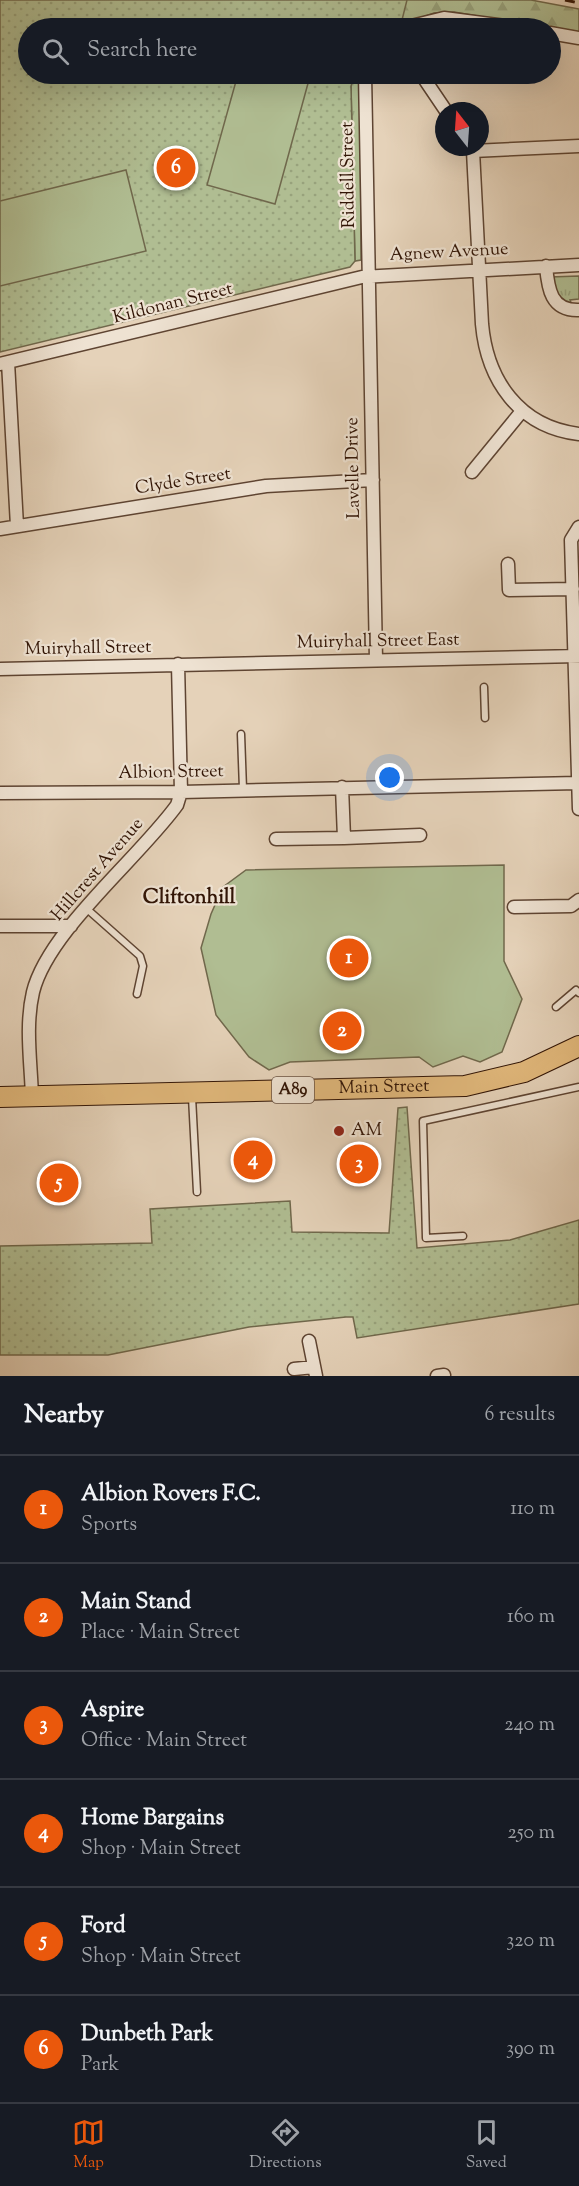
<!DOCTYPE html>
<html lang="en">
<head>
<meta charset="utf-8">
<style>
	:root { --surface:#171b24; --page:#242831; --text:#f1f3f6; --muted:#9ea1a6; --line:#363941; --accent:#ea580c }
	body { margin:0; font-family:"Sorts Mill Goudy",serif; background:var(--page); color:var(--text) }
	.compass { position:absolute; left:435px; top:102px; width:54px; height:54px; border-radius:50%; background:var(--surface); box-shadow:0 6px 24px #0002; rotate:343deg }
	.you { position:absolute; left:390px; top:778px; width:21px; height:21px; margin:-15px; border:4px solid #fff; border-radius:50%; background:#1a73e8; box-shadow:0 0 0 9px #1a73e833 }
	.badge { display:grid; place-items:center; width:39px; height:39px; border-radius:50%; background:var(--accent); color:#fff; font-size:20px; font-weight:700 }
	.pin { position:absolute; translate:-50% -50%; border:3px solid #fff; box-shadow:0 2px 6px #0006 }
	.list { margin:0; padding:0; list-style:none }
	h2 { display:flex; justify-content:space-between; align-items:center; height:78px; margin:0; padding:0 24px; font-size:26px }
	h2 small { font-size:20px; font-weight:400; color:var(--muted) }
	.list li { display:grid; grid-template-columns:39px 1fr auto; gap:18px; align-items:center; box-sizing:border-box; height:108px; padding:0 24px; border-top:2px solid var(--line) }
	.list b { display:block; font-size:22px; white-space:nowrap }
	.list p { margin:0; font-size:20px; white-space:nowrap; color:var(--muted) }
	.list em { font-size:20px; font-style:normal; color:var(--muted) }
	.icon { flex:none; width:33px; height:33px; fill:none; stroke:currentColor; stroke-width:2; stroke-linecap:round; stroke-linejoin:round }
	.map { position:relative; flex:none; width:579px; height:1376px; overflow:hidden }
	.search { position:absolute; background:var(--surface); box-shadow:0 6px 24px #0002; left:18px; right:18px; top:18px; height:66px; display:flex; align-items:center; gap:15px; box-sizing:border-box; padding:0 21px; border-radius:33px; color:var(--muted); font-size:22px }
	.sheet { height:726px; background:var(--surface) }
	nav { display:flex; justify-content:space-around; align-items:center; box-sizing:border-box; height:84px; border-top:2px solid var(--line); background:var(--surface); font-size:16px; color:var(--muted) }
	nav a { display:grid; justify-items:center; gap:3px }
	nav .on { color:var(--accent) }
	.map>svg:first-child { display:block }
</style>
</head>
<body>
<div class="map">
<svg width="579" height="1376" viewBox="0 0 579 1376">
	<defs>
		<pattern id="grass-tufts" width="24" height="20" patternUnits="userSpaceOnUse" patternTransform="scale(1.5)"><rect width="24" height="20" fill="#b0bd92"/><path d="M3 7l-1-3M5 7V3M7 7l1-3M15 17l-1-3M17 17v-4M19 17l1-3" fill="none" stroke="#98a27c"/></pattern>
		<pattern id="forest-firs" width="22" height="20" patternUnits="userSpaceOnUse" patternTransform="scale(1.5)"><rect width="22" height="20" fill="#b0bd92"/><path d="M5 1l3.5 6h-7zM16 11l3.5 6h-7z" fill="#98a27c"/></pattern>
		<pattern id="park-dots" width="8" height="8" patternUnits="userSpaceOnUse" patternTransform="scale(1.5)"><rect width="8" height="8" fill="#b0bd92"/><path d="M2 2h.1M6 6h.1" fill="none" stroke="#98a27c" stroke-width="1.8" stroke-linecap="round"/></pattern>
	</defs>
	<rect width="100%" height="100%" fill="#e5d2b9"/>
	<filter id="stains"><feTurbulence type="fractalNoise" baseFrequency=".00333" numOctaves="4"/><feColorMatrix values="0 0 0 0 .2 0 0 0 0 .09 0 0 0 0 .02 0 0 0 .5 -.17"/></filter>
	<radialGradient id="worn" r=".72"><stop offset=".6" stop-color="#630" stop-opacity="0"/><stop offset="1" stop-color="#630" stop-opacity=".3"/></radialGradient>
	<path fill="url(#grass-tufts)" stroke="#70684c" stroke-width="1.5" d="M 355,74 L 360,74 L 361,255 L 361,260 L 355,261 L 351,85 Z
		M 579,276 L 579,299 L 570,300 L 573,307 L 562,304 L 550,277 Z"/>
	<path fill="url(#forest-firs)" stroke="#70684c" stroke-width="1.5" d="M 315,0 L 531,0 L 579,9 L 579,33 L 454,12 L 434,13 L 395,27 L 388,24 L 384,28 Z"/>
	<path fill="url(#park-dots)" stroke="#70684c" stroke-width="1.5" d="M 0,0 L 407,0 L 401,24 L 395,27 L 388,24 L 384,28 L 28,28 L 28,74 L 355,74 L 351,86 L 355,261 L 350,267 L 0,352 Z
		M 407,1107 L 417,1248 L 510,1240 L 579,1220 L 579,1304 L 357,1338 L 353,1317 L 346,1317 L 249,1327 L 108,1355 L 0,1355 L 0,1246 L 152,1243 L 150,1209 L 290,1201 L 292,1232 L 389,1233 L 398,1108 Z"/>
	<path fill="#b0bd92" stroke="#70684c" stroke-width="1.5" d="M 238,74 L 299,74 L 310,76 L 275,204 L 207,185 Z
		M 126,170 L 146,251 L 0,286 L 0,201 Z
		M 504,865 L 504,961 L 522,999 L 502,1052 L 480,1062 L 463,1056 L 433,1067 L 419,1057 L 290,1062 L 269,1070 L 249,1057 L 216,1015 L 201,948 L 211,914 L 223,887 L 246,870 Z"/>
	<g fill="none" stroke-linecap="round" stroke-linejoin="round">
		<g stroke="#5e4432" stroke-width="9">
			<path id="lane" d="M 484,687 L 485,718
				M 241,734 L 243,789
				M 87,909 L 140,956 L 143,966 L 137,994
				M 556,1007 L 576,990 L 579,993
				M 192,1097 L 197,1192
				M 463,1236 L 426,1238 L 423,1121 L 579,1087"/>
		</g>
		<g stroke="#5e4432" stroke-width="15">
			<path id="street" d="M 403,28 L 444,18 L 522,28
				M 550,33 L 579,38
				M 365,74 L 376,660
				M 421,74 L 446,111
				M 579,146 L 473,151 L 482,324 C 487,380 519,427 579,434
				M 546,266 C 548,289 551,311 579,310
				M 8,362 L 17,526
				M 0,364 L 362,277 L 579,265
				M 472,472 L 522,411
				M 579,527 L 571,540 L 579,809
				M 0,529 L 266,486 L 373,480
				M 508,564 L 509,590 L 573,589
				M 0,669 L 579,656
				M 0,793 L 181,792 L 578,783
				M 344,838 L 420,835
				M 276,839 L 344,838 L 342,787
				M 514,907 L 571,906 L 579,900
				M 0,926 L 71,926
				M 32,1097 C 31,1063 25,1026 33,992 C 48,931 139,858 177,805 L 181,792 L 178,664
				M 309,1341 L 316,1376
				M 294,1369 L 314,1367
				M 437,1376 L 444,1375"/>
		</g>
		<g stroke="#311405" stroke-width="22">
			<g id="primary">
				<path id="s1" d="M 0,1097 L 465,1086 L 524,1072 L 579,1046"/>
			</g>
		</g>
		<use href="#lane" stroke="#eee2d2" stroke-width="6"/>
		<use href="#street" stroke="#eee2d2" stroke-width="12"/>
		<use href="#primary" stroke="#e2b97c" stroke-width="20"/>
		<path stroke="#311405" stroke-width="3" stroke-dasharray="10 10" stroke-linecap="butt" d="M 565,0 L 579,3"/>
	</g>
	<circle fill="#8f2418" stroke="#eee2d2" stroke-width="2" cx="339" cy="1131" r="6"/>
	<g text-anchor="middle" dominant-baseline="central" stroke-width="4.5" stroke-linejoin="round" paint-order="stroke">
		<rect fill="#eee2d2" stroke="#6a5242" stroke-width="1.5" x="272" y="1077" width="42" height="26" rx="4.5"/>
		<g font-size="16" font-weight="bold" fill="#311405">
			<text x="293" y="1090">A89</text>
		</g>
		<g font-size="18" fill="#311405" stroke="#eee2d2">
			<text transform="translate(349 175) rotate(-91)">Riddell Street</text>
			<text transform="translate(449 253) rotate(-3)">Agnew Avenue</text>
			<text transform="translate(173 304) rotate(-14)">Kildonan Street</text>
			<text transform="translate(354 468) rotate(-91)">Lavelle Drive</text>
			<text transform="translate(183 482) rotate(-9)">Clyde Street</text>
			<text transform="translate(378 642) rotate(-1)">Muiryhall Street East</text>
			<text transform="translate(88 649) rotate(-1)">Muiryhall Street</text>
			<text transform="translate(171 773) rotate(-1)">Albion Street</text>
			<text transform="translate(98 870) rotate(-49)">Hillcrest Avenue</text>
			<text stroke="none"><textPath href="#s1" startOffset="384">Main Street</textPath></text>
		</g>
		<g font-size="18" fill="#311405" stroke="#eee2d2" text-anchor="start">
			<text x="351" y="1131">AM</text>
		</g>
		<g font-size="20" font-weight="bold" fill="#311405" stroke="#eee2d2">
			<text x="189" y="898">Cliftonhill</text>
		</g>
	</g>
	<rect width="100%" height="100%" filter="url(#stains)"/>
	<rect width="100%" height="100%" fill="url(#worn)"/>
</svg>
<svg class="compass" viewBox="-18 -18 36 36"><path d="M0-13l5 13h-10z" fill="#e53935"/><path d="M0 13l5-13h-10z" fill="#9ea1a6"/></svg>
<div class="you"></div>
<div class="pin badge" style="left:349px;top:958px">1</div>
<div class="pin badge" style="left:342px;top:1031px">2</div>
<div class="pin badge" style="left:359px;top:1164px">3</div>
<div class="pin badge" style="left:253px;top:1160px">4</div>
<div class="pin badge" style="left:59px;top:1183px">5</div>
<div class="pin badge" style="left:176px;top:168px">6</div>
<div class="search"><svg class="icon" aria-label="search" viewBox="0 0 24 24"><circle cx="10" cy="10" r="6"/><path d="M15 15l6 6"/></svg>Search here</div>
</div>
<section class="sheet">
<h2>Nearby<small>6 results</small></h2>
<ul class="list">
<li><span class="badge">1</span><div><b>Albion Rovers F.C.</b><p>Sports</p></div><em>110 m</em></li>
<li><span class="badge">2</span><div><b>Main Stand</b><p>Place · Main Street</p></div><em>160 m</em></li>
<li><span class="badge">3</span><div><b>Aspire</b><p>Office · Main Street</p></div><em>240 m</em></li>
<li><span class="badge">4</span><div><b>Home Bargains</b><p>Shop · Main Street</p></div><em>250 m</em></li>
<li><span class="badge">5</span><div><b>Ford</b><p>Shop · Main Street</p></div><em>320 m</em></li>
<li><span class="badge">6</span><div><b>Dunbeth Park</b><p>Park</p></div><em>390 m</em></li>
</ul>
</section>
<nav>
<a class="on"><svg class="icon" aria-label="map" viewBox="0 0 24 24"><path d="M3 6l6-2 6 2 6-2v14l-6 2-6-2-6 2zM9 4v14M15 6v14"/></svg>Map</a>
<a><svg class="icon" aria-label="directions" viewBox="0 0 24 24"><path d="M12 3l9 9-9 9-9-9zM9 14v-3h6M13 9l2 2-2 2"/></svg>Directions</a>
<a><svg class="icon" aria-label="saved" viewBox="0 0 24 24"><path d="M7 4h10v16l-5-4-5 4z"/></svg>Saved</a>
</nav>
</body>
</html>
